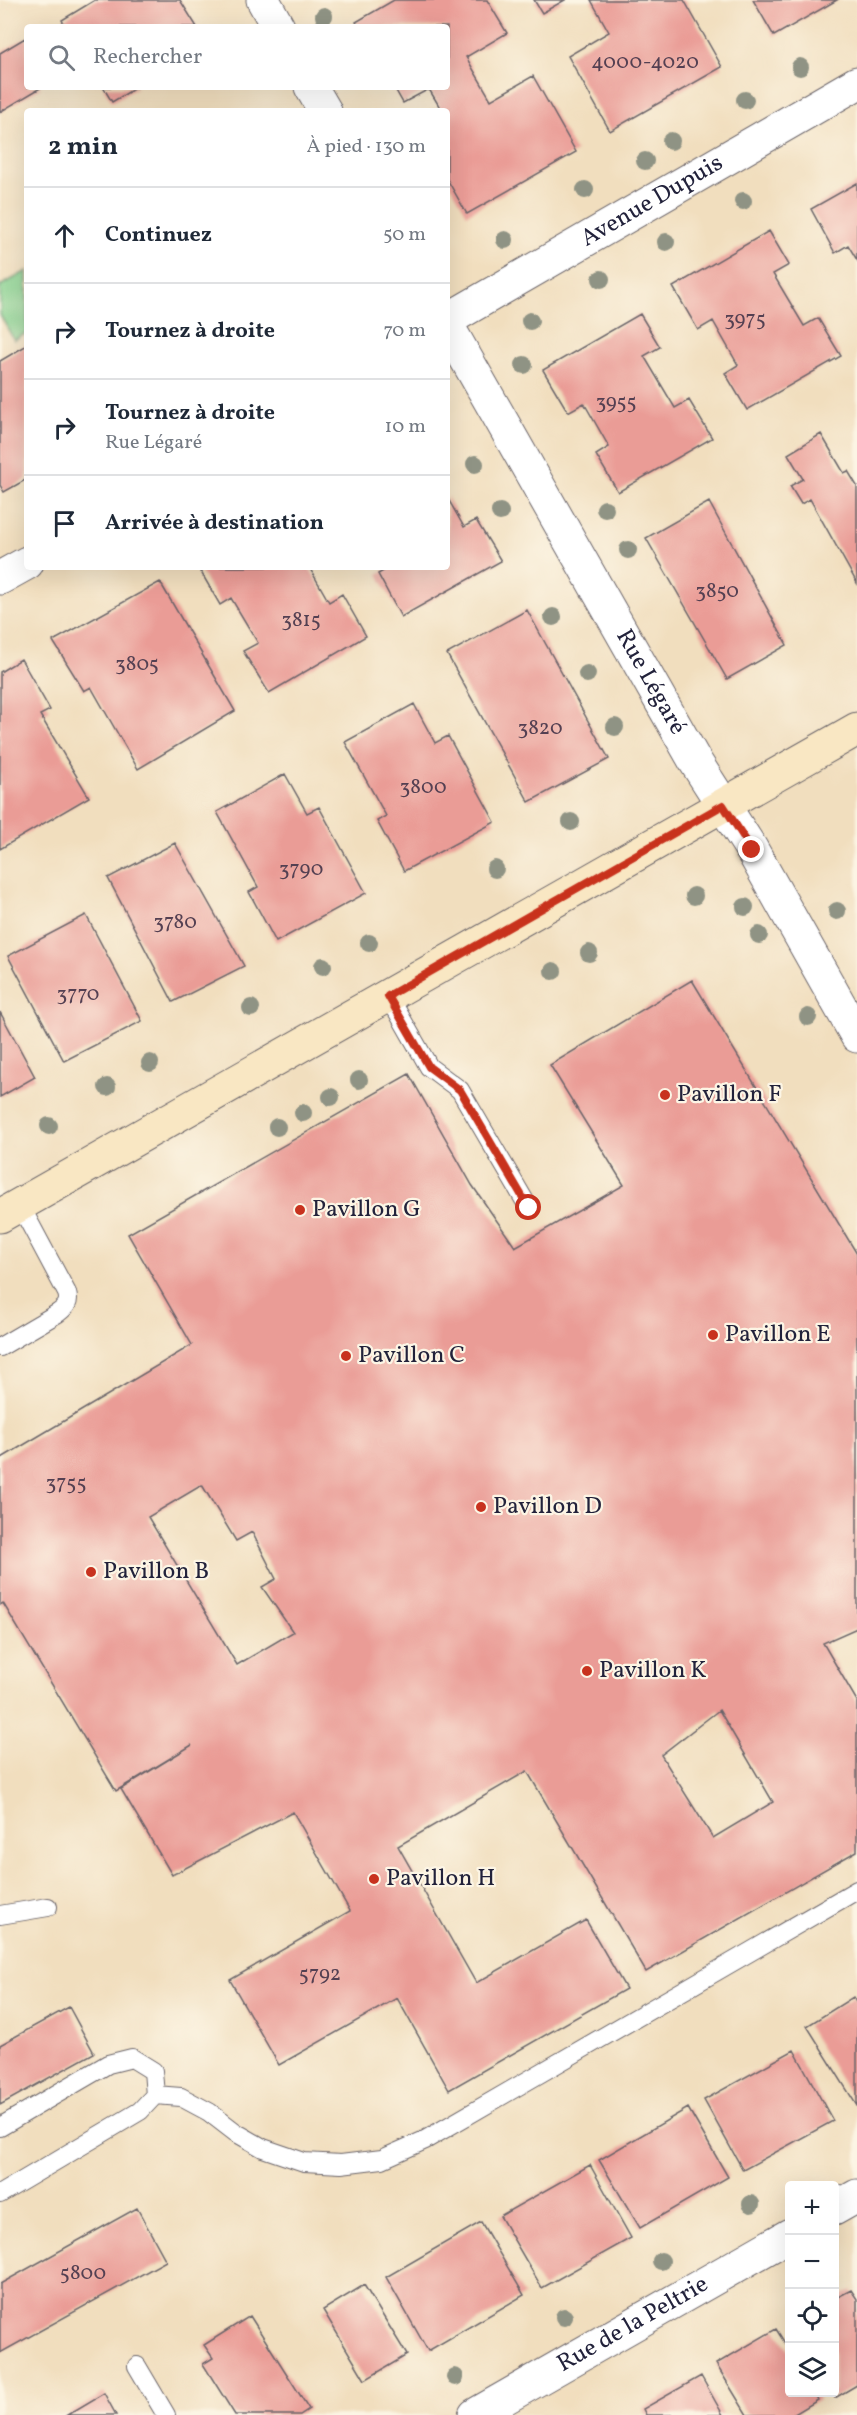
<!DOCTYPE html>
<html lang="fr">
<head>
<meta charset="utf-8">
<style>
	:root { --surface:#fff; --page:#f6f6f7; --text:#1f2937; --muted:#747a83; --line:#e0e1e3 }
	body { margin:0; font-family:Vollkorn,serif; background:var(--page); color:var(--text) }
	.controls { position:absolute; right:18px; bottom:18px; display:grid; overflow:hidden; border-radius:6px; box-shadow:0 6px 24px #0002 }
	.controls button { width:54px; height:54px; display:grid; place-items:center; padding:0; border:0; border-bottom:2px solid var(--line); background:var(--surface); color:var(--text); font:30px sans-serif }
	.stop { position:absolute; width:18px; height:18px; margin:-14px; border:4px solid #c8321e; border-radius:50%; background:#fff }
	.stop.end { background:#c8321e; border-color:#fff; box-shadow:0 2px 6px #0008 }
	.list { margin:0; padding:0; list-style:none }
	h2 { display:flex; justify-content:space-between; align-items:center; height:78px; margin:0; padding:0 24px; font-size:26px }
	h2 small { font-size:20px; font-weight:400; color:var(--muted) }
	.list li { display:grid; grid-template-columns:39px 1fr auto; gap:18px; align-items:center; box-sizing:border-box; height:96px; padding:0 24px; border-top:2px solid var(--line) }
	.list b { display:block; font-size:22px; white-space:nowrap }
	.list p { margin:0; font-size:20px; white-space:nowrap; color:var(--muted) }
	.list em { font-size:20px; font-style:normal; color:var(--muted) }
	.icon { flex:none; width:33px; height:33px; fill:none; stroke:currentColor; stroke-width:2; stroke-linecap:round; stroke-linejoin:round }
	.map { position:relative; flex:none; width:857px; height:2415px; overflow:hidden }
	.search { position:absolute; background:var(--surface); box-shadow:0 6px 24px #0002; left:24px; top:24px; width:426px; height:66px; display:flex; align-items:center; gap:15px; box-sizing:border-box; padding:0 21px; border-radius:6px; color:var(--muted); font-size:22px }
	.panel { position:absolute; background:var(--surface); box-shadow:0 6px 24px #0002; left:24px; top:108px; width:426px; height:462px; border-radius:6px }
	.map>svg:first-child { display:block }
</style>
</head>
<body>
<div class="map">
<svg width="857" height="2415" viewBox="0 0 857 2415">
	<rect width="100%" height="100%" fill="#fcf5e5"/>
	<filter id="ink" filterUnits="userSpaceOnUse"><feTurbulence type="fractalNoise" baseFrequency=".0167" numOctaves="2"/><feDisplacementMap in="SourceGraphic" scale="12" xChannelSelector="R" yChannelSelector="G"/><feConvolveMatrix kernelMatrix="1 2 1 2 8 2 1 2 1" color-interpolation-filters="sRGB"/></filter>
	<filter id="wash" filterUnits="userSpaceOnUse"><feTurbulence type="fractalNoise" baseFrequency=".008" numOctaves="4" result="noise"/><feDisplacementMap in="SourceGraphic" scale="24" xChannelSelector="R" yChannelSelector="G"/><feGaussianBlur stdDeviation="1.35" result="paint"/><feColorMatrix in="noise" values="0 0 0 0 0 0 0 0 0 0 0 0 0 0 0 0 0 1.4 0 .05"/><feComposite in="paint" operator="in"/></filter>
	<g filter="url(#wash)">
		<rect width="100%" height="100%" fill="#f1debe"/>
		<path fill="#84d08e" stroke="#537964" stroke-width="1.5" d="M 27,271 L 27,333 L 14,340 L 0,315 L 0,286 Z"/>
		<g id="blocks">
			<path fill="#ea9c96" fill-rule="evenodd" d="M 95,0 L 180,0 L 197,27 L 66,27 L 62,20 Z
				M 394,0 L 487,0 L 507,33 L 466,57 L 491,100 L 533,76 L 576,152 L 467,214 L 447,179 L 447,111 L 442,111 L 429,89 L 403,103 L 394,87 L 447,87 L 447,27 L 359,27 L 356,22 Z
				M 534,0 L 565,0 L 542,13 Z
				M 591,0 L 684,0 L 722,67 L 610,131 L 568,56 L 609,32 Z
				M 753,0 L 837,0 L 774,36 Z
				M 25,38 L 27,41 L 27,87 L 42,87 L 0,112 L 0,53 Z
				M 103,87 L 137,87 L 112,102 Z
				M 857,183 L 857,260 L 848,245 L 835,253 L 811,209 Z
				M 769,231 L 789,265 L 773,274 L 804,326 L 818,318 L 841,356 L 747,410 L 725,373 L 738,365 L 713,321 L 698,330 L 673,287 Z
				M 640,314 L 660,347 L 644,356 L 675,408 L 689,400 L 712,438 L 618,492 L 596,455 L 609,447 L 584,403 L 568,412 L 543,370 Z
				M 27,345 L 27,479 L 4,492 L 0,485 L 0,361 Z
				M 821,434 L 844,473 L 848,471 L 857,486 L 857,583 L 810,499 L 801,504 L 790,486 L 803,479 L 788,454 Z
				M 447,497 L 464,527 L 476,520 L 501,561 L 401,617 L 378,574 L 390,567 L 447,567 Z
				M 709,502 L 787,645 L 727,679 L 646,538 Z
				M 198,567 L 309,567 L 329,602 L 342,594 L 366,636 L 269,693 L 243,651 L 258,643 L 231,598 L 220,605 Z
				M 160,582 L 235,711 L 138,769 L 91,687 L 84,691 L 53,641 Z
				M 527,610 L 609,759 L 529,802 L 447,654 Z
				M 21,659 L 50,710 L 40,715 L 89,797 L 0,849 L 0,672 Z
				M 414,704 L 435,743 L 448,736 L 495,822 L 404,871 L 377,821 L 386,816 L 345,742 Z
				M 285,774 L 307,813 L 319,807 L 366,893 L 276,942 L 249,892 L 258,887 L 217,812 Z
				M 175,843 L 244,966 L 173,1002 L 108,878 Z
				M 86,915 L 142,1021 L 64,1061 L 8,956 Z
				M 692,980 L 857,1254 L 857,1628 L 823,1643 L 857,1701 L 857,1851 L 646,1972 L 527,1771 L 398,1846 L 476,1983 L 586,1920 L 626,1989 L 449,2090 L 397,1998 L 279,2065 L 230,1980 L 350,1911 L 293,1812 L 172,1875 L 121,1789 L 192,1745 L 116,1791 L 3,1603 L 0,1605 L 0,1459 L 192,1345 L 128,1234 L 409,1074 L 472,1185 L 515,1247 L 624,1185 L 550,1065 ZM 202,1485 L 236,1541 L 252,1532 L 276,1579 L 262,1587 L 293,1632 L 237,1665 L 148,1517 ZM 719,1710 L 773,1802 L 713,1838 L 661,1755 Z
				M 0,1012 L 35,1077 L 0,1097 Z
				M 853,1997 L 857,2004 L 857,2106 L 807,2026 Z
				M 69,2007 L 94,2053 L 0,2105 L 0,2045 Z
				M 794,2050 L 833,2121 L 743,2170 L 704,2100 Z
				M 688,2108 L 728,2177 L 640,2228 L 599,2160 Z
				M 590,2165 L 631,2238 L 542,2288 L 500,2216 Z
				M 137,2208 L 166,2261 L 0,2353 L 0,2284 Z
				M 481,2222 L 524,2295 L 428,2351 L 386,2277 Z
				M 364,2285 L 407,2355 L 365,2380 L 323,2310 Z
				M 851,2290 L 857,2299 L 857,2385 L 835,2398 L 831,2392 L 834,2392 L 834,2299 Z
				M 250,2316 L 309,2409 L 300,2415 L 235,2415 L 203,2364 L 213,2358 L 204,2345 Z
				M 776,2329 L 790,2351 L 790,2392 L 814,2392 L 818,2400 L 793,2415 L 747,2415 L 716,2364 Z
				M 701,2376 L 723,2415 L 646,2415 L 643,2409 Z
				M 104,2393 L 116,2415 L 67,2415 Z"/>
		</g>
	</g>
	<g filter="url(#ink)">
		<use href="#blocks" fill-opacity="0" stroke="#6a6469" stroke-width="1.5"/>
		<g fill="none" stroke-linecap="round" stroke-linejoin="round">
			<g stroke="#6a6469" stroke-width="20">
				<path id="lane" d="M 388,995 L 429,1067 L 460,1090 L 529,1208
					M 0,1347 L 58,1313 C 66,1307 70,1303 67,1293 L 20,1205
					M 0,1915 L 48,1907
					M 155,2095 L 181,2097 L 209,2112 L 235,2132 L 263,2148 L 304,2162 L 341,2164 L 382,2159 L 425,2140 L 857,1890
					M 0,2127 L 108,2064 L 132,2058 L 153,2071 L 155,2095 L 140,2111 L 0,2194
					M 137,2366 L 166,2415"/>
			</g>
			<g stroke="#6a6469" stroke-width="35">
				<g id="street">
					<path d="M 263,0 L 278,27"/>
					<path d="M 311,87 L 325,111"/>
					<path id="s1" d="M 447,320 L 857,83"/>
					<path id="s2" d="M 447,325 L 695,761 L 752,850 L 857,1036"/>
					<path d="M 0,578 L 27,563"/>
					<path d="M 834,2209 L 857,2196"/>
					<path id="s3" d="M 475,2415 L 790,2235"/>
				</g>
			</g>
			<g stroke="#6a6469" stroke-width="35">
				<path id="secondary" d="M 0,1216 L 857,729"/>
			</g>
			<use href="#lane" stroke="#fff" stroke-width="18"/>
			<use href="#street" stroke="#fff" stroke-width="33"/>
			<use href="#secondary" stroke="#f9e7c3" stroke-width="33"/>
		</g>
		<g fill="#8f9384">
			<circle cx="324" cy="16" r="9"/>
			<circle cx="800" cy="67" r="9"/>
			<circle cx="745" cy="100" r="9"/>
			<circle cx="671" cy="141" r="9"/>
			<circle cx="645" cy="161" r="9"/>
			<circle cx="585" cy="190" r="9"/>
			<circle cx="743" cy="201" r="9"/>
			<circle cx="505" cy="240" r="9"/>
			<circle cx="666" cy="242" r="9"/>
			<circle cx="601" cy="279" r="9"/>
			<circle cx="530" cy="321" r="9"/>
			<circle cx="524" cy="365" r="9"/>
			<circle cx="475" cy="464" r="9"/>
			<circle cx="605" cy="509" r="9"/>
			<circle cx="500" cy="512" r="9"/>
			<circle cx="628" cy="550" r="9"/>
			<circle cx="553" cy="617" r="9"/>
			<circle cx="587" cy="674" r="9"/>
			<circle cx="615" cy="727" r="9"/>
			<circle cx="571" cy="822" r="9"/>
			<circle cx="495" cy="869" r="9"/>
			<circle cx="694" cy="896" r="9"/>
			<circle cx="745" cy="907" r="9"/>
			<circle cx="837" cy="911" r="9"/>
			<circle cx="759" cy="935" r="9"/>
			<circle cx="369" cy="943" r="9"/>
			<circle cx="589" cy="953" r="9"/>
			<circle cx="323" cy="966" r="9"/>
			<circle cx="553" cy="971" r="9"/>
			<circle cx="251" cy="1008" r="9"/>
			<circle cx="808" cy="1017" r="9"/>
			<circle cx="150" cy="1063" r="9"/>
			<circle cx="359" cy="1080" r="9"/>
			<circle cx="107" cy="1087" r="9"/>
			<circle cx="331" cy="1097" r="9"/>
			<circle cx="303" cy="1113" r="9"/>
			<circle cx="49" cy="1126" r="9"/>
			<circle cx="277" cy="1127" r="9"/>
			<circle cx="751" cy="2204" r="9"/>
			<circle cx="661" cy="2261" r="9"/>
			<circle cx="564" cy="2317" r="9"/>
			<circle cx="455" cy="2377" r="9"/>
		</g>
	</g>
	<g fill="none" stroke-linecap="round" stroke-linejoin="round" filter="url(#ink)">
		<path stroke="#c8321e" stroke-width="8" d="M 529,1208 L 460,1090 L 429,1067 L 388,996 L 723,805 L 752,850"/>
	</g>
	<g fill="#c8321e" stroke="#fcf5e5" stroke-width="2">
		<circle cx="665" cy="1095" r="6"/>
		<circle cx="300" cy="1210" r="6"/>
		<circle cx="713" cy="1335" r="6"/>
		<circle cx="346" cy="1356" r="6"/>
		<circle cx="481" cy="1507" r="6"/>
		<circle cx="91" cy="1572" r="6"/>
		<circle cx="587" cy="1671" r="6"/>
		<circle cx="374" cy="1879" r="6"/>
	</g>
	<g text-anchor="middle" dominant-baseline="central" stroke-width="4.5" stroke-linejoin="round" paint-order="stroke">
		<g font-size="21" fill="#544052">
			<text x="645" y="62">4000-4020</text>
			<text x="745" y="319">3975</text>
			<text x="616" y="402">3955</text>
			<text x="717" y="591">3850</text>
			<text x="301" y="620">3815</text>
			<text x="137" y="664">3805</text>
			<text x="540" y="728">3820</text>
			<text x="423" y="787">3800</text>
			<text x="301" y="869">3790</text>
			<text x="175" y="922">3780</text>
			<text x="78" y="994">3770</text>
			<text x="66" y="1483">3755</text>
			<text x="320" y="1974">5792</text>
			<text x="83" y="2273">5800</text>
		</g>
		<g font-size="24" fill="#22223b" stroke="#fcf5e5">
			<text stroke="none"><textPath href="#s1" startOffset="237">Avenue Dupuis</textPath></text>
			<text stroke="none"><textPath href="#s2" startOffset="411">Rue Légaré</textPath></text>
			<text stroke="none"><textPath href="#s3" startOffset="182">Rue de la Peltrie</textPath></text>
		</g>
		<g font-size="24" fill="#22223b" stroke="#fcf5e5" text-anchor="start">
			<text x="677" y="1095">Pavillon F</text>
			<text x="312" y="1210">Pavillon G</text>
			<text x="725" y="1335">Pavillon E</text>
			<text x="358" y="1356">Pavillon C</text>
			<text x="493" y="1507">Pavillon D</text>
			<text x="103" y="1572">Pavillon B</text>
			<text x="599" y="1671">Pavillon K</text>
			<text x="386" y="1879">Pavillon H</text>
		</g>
	</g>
</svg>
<div class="controls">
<button>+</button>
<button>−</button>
<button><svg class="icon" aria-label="locate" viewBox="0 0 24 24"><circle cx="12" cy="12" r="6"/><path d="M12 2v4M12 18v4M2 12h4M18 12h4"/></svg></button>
<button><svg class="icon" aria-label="layers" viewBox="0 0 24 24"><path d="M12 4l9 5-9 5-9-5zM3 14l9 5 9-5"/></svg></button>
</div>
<div class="stop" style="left:529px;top:1208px"></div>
<div class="stop end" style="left:752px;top:850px"></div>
<div class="search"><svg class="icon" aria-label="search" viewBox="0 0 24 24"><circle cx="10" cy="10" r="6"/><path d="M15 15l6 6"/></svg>Rechercher</div>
<section class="panel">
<h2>2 min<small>À pied · 130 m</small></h2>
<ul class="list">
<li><svg class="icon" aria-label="ahead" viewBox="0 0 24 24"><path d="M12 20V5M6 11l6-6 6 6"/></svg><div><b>Continuez</b></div><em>50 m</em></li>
<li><svg class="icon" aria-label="right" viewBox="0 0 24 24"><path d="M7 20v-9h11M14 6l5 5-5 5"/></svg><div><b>Tournez à droite</b></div><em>70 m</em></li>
<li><svg class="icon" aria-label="right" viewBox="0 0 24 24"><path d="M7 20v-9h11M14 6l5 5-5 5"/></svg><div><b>Tournez à droite</b><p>Rue Légaré</p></div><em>10 m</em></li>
<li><svg class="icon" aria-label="arrive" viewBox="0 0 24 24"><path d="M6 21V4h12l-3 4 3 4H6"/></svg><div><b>Arrivée à destination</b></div></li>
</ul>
</section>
</div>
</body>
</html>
